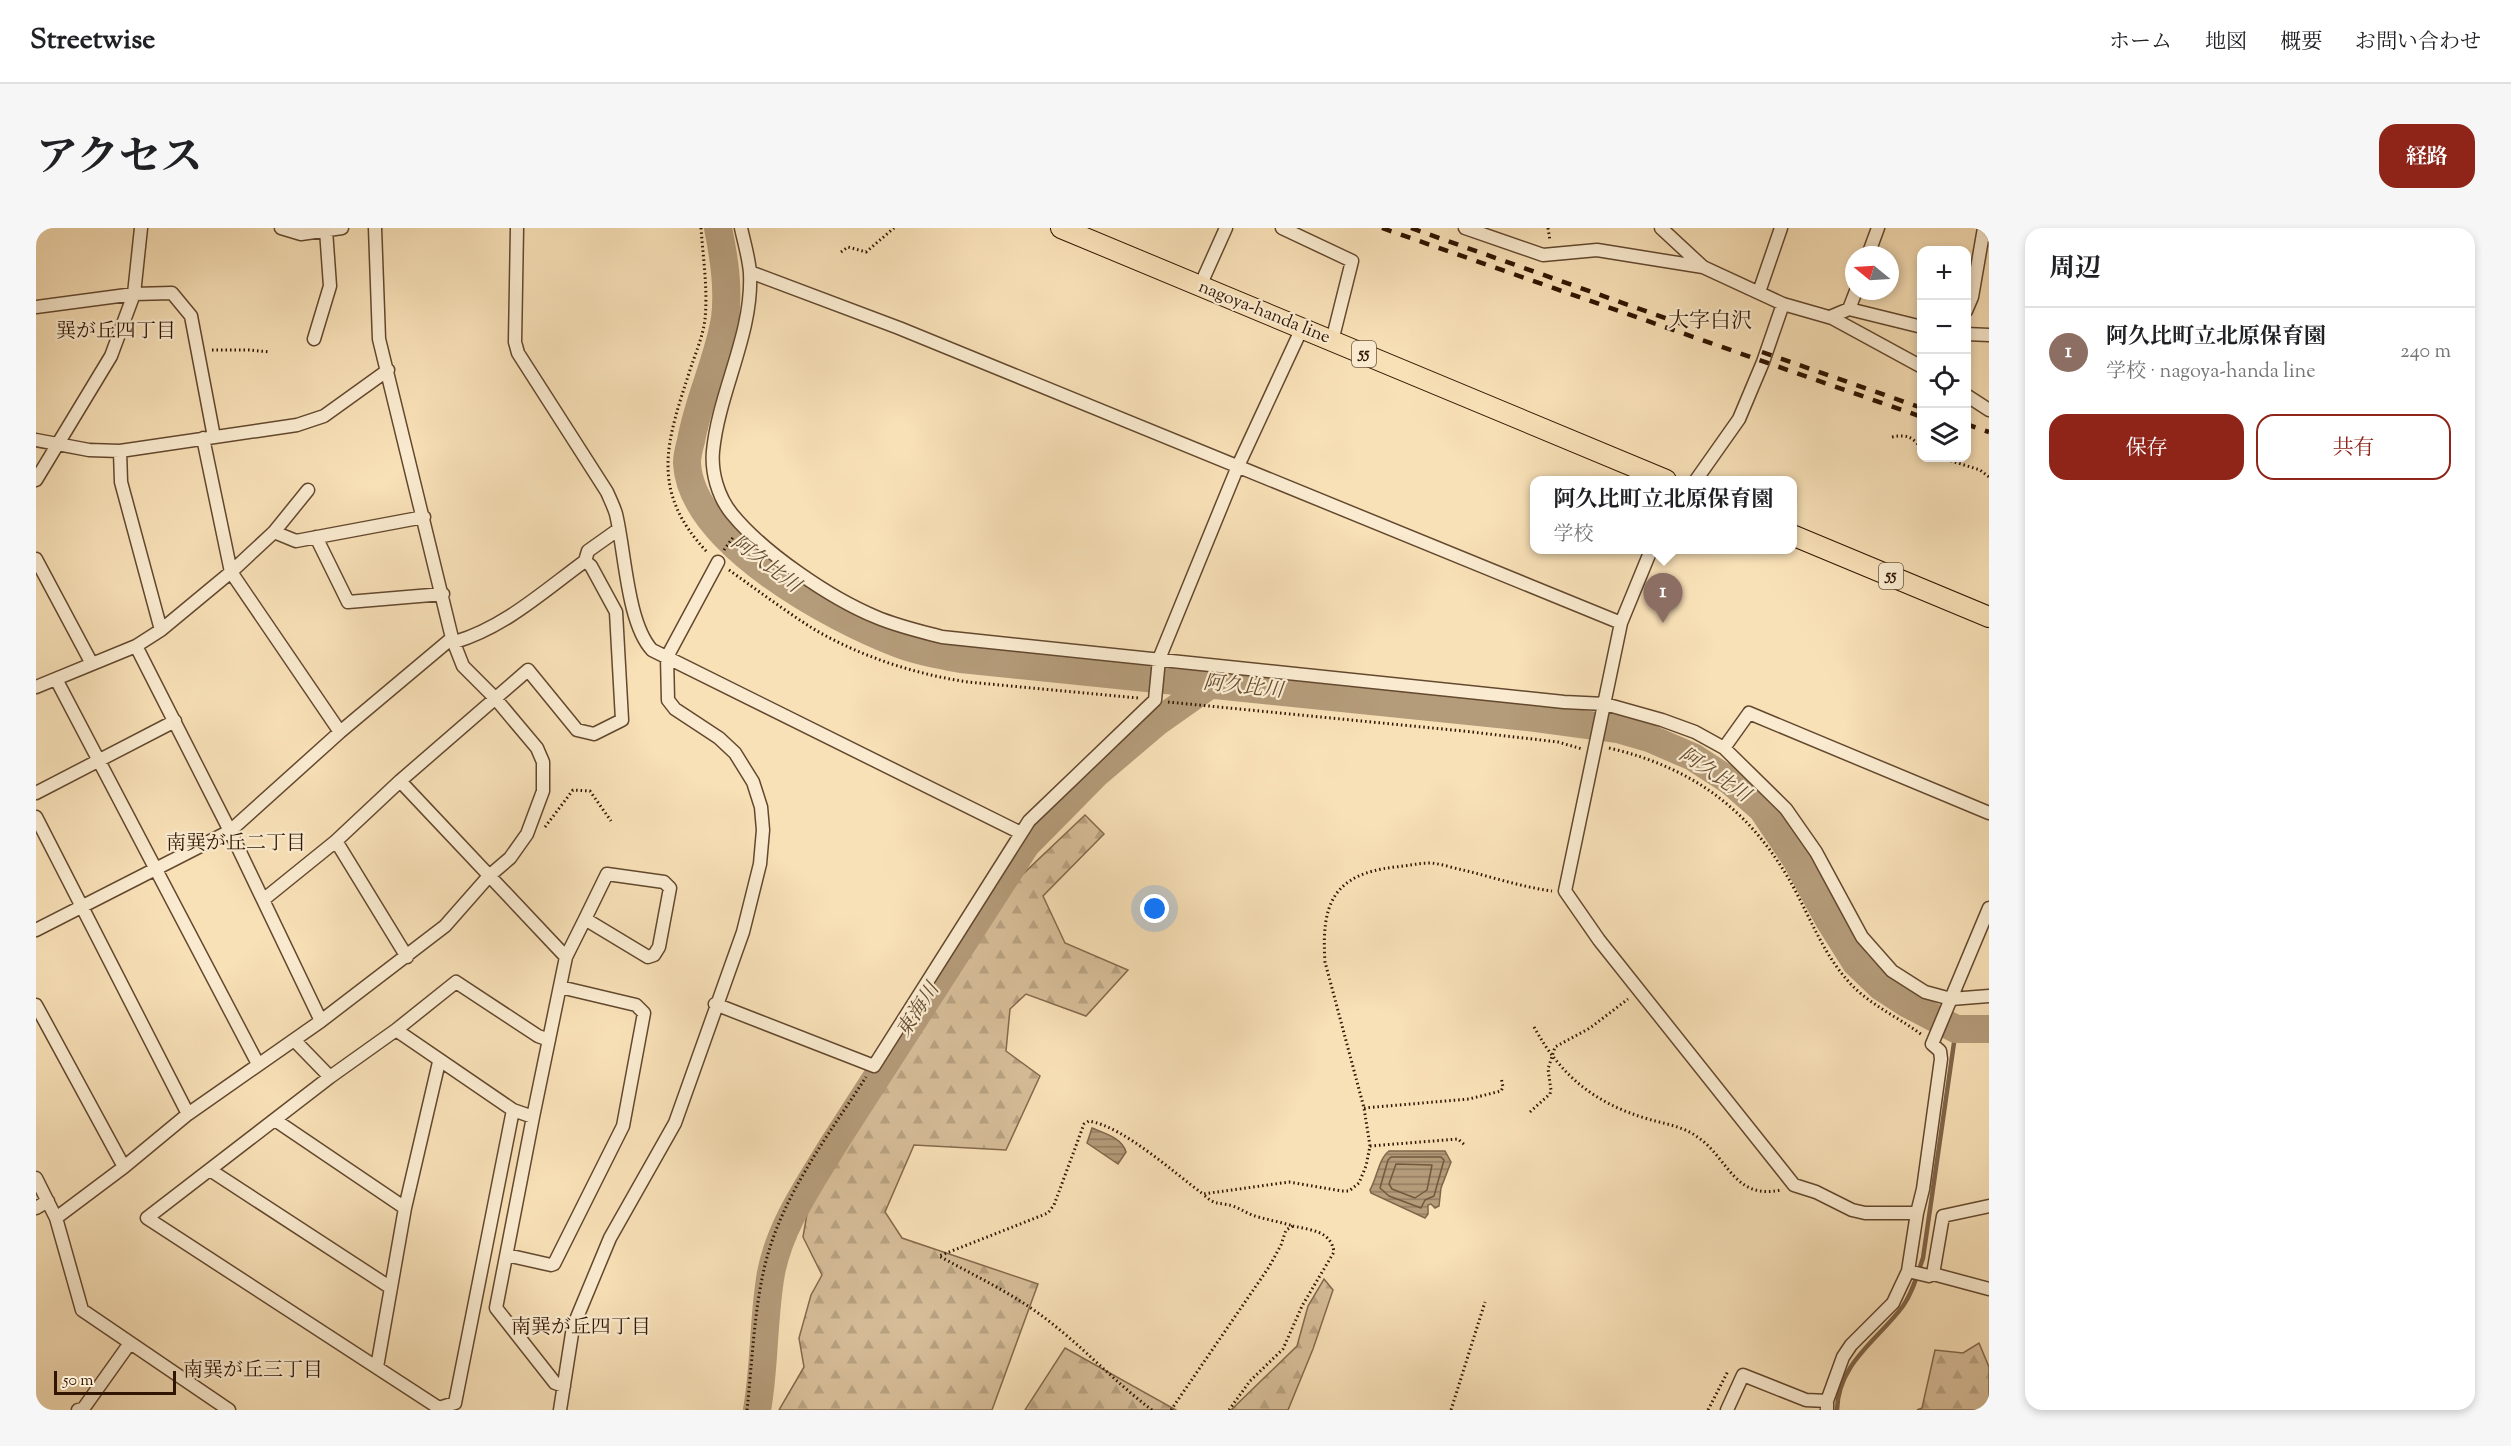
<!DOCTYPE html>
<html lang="ja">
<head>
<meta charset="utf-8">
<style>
	:root { --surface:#fff; --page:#f6f6f6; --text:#202124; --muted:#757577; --line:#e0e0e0; --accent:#8f2418 }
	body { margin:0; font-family:"Sorts Mill Goudy","Noto Serif JP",serif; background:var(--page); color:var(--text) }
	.controls { position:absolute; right:18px; top:18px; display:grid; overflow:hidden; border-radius:12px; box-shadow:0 3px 9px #0003 }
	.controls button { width:54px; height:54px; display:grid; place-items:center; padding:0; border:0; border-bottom:2px solid var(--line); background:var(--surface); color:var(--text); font:30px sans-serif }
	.compass { position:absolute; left:1809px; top:18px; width:54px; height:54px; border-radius:50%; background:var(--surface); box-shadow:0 3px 9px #0003; rotate:288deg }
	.scale { position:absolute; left:18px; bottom:15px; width:122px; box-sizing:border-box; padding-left:6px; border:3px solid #311500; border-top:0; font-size:16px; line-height:21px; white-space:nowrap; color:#311500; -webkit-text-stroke:4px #faebd0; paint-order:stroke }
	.you { position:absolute; left:1119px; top:681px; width:21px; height:21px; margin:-15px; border:4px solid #fff; border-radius:50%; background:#1a73e8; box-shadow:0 0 0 9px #1a73e833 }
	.badge { display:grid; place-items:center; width:39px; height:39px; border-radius:50%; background:var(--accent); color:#fff; font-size:20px; font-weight:700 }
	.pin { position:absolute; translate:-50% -50px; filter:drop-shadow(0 2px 3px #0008) }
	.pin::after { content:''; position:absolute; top:32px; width:21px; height:18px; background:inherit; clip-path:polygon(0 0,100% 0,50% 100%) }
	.popup { position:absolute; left:1494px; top:248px; width:267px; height:78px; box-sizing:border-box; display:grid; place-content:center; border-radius:12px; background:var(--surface); filter:drop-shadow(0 2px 4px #0005); font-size:20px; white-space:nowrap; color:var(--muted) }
	.popup b { font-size:22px; color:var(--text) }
	.popup::after { content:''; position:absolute; left:50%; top:100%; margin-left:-12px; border:12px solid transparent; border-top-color:var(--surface) }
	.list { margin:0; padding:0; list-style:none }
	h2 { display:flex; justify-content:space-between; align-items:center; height:78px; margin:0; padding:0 24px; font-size:26px }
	h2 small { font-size:20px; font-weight:400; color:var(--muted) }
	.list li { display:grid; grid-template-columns:39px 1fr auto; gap:18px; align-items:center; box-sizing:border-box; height:90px; padding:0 24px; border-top:2px solid var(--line) }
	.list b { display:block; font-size:22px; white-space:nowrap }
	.list p { margin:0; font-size:20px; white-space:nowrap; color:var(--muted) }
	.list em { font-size:20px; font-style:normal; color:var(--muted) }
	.actions { display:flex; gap:12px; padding:18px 24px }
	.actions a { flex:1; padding:14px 0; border:2px solid var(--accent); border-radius:18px; text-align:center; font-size:21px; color:var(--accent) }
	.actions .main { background:var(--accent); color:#fff }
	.icon { flex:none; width:33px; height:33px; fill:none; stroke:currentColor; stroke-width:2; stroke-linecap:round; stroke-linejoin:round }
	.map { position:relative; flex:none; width:1953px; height:1182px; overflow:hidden; border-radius:18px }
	header { display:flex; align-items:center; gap:36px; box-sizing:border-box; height:84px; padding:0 30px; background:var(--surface); border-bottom:2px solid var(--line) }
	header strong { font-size:28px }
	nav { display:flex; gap:33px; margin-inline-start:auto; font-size:21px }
	.intro { display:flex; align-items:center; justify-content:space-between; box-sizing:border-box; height:144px; padding:0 36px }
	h1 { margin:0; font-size:42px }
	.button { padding:15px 27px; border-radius:18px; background:var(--accent); color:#fff; font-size:21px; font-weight:700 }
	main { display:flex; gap:36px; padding:0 36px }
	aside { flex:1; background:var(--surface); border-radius:18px; box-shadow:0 3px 9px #0003 }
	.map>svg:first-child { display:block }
</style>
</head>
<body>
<header>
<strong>Streetwise</strong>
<nav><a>ホーム</a><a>地図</a><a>概要</a><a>お問い合わせ</a></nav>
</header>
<div class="intro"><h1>アクセス</h1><a class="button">経路</a></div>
<main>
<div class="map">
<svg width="1953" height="1182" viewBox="0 0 1953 1182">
	<defs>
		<pattern id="forest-firs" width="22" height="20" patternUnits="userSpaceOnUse" patternTransform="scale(1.5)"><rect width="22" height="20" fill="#d6bd98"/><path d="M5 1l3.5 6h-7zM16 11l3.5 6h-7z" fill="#b8a281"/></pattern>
		<pattern id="water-rules" width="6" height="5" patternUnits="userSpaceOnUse" patternTransform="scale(1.5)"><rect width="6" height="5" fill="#b49b79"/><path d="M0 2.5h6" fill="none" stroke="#937d61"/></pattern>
	</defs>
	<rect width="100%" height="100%" fill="#f8e0b7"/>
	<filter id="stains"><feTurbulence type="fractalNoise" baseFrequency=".00333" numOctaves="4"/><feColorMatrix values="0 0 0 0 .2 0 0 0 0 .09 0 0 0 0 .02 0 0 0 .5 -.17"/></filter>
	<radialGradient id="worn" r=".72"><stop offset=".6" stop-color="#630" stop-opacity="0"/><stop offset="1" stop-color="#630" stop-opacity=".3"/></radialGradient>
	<path fill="url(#forest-firs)" stroke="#84694c" stroke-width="1.5" d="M 1049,587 L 1068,606 L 1007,668 L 1029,715 L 1092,742 L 1050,788 L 990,766 L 974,781 L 970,823 L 1004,848 L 970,922 L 878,917 L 849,984 L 866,1010 L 1002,1056 L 956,1182 L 743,1182 L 768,1139 L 763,1110 L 775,1067 L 786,1047 L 767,1009 L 774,968 L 967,665 Z
		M 1288,1051 L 1297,1062 L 1277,1121 L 1252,1182 L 1195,1182 L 1261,1118 L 1272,1078 Z
		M 1943,1115 L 1953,1139 L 1953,1182 L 1881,1182 L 1886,1180 L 1899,1122 L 1927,1125 Z
		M 1029,1120 L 1140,1182 L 989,1182 Z"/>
	<path fill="url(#water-rules)" stroke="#806549" stroke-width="1.5" d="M 1056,900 C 1068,905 1086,910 1090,924 L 1082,936 L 1051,915 Z
		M 1353,923 L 1409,923 L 1415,934 L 1405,960 L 1403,978 L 1399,980 L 1395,976 L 1392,977 L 1392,986 L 1389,990 L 1335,965 L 1334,962 C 1341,950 1343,930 1353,923 Z"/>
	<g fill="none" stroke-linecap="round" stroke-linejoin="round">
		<path stroke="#72583c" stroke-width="1.5" d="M 1355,929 L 1405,929 L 1408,932 L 1398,968 L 1389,972 L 1385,980 L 1353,968 L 1344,960 L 1352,932 Z
			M 1360,936 L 1396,937 L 1391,962 L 1379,970 L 1356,961 L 1353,956 Z"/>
		<path stroke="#806549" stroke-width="4.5" d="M 1801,1182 C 1802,1135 1842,1112 1867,1078 C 1877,1064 1881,1047 1887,1030 L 1920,801"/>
		<path stroke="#b49b79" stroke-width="28" d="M 682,0 C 688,29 693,60 689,90 C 683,130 662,172 655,213 C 653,220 651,228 651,235 C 655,315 797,391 863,416 C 883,424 904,427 925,431 L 1500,490 L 1582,501 L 1613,510 L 1657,529 L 1694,553 L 1726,581 L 1761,633 L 1793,692 L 1820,735 L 1844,758 L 1870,775 L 1920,801 L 1953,801
			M 721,1182 C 729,1137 727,1090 735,1045 C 744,998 773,957 797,917 L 990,617 L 1061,545 L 1121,494 L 1172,458"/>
		<g stroke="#63482e" stroke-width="15">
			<path id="minor" d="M 245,0 L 265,6 L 306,0
				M 481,0 L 479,114 L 482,125 L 571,264 C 574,271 578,279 580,286 C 589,323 591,395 616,422 L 985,605
				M 705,0 C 708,14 713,30 714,45 C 717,106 683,163 677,223 C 675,244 682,269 696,286 C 728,325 794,370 840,389 C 861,398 883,403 906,409 L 1528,474 L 1569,476 L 1626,492 L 1659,504 L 1688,520 L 1750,581 L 1780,624 L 1826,709 L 1856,743 L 1889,764 L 1915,771 L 1953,768
				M 1246,0 L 1316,33 L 1296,113
				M 1429,0 L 1507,27 L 1561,22 L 1667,39
				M 1625,0 L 1667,39 L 1747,76 L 1796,90 L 1886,139
				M 1832,27 L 1842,0
				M 714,44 L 863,100 L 1585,395
				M 1164,58 L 1190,0
				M 1723,64 L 1745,0
				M 0,79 L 98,66 L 136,65 L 155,88 L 178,209
				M 1813,81 L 1820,63
				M 1930,83 L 1936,69 L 1948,0
				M 1794,89 L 1813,81 L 1886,99
				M 1930,106 L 1953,107
				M 278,111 L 294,58 L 290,2
				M 1930,167 L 1953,182
				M 167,210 L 195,344 L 304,504
				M 0,212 L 53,222 L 84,223 L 261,197 L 288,188 L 352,142
				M 84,223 L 85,254 L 125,402
				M 0,252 L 75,128 L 98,66 L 105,0
				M 1660,252 L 1703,191 L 1727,134 L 1747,76
				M 238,304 L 272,262
				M 280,309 L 312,374 L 407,366
				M 1615,322 L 1585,395 L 1529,663 L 1563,712 L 1758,957 L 1780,964 L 1816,982 L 1829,985 L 1881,985
				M 0,331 L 56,436
				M 419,414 C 469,399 508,363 549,333 L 552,323 L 583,301
				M 100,418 L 194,603 L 285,793
				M 20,451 L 222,836
				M 0,459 L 100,418 L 125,402 L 195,344 L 238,304 L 260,313 L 388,289
				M 1688,520 L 1713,485 L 1953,585
				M 364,553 L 530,729
				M 0,565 L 139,493
				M 0,589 L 152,886
				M 227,672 L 300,613
				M 0,702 L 194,603 L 304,504 L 416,410
				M 371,729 L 300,613 L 364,553 L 492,442 L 541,502 L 558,506 L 586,492 L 580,384 L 555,338 L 549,333
				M 679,776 L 838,838 L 993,593 L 1119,472 L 1123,431 L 1202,238 L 1266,100
				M 0,777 L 88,939
				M 360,802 L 420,754 L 502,808 L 513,812
				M 258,812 L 294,849
				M 477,882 L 419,1175 L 403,1180 L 111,990 L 294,849 L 360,802 L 477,882 L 497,889 L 530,729 L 549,691 L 612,729 L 618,727 L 623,719 L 634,660 L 628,654 L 571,646 L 549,691
				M 497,889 L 460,1080 L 519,1155 L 528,1158
				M 239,892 L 369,980
				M 174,942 L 355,1060
				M 0,950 L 20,990 L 46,1082 L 193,1182
				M 0,980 L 12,973
				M 20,990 L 88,939 L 152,886 L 285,793 L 409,698 L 453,648 L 474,630 L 491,606 L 507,563 L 507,534 L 501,520 L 459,470 L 427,438 L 416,410 L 343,111 L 339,0
				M 471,1027 L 515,1037 L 518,1036 L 587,898 L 608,785 L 600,777 L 524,759
				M 1872,1043 L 1893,1048 L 1897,1046 L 1953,1061
				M 1897,1046 L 1907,988 L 1953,978
				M 341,1139 L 369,980 L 403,834
				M 42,1182 L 47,1181 L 94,1115
				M 524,1182 L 537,1099 L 574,1010 L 639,895 L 707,704 L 724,636 L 727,602 L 725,579 L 717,554 L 699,525 L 683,510 L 639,481 L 632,472 L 631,429 L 682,334
				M 1691,1182 L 1707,1147 L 1770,1172 L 1791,1173
				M 1791,1182 L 1791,1173 L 1807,1129 L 1815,1117 L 1857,1075 L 1872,1043 L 1881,985 L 1887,961 L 1905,831 L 1904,823 L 1896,816 L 1953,680"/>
		</g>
		<g stroke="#311500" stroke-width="22">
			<path id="primary" d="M 1025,0 L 1630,252
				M 1756,307 L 1953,389"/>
		</g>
		<path stroke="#311500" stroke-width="3" stroke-dasharray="1.5 3" stroke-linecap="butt" d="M 665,0 C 667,29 672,62 669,91 C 667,108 660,124 655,139 C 631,213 612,262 672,325
			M 1512,0 L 1514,13
			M 805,24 L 812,19 L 830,24 L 858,0
			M 176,122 L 213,122 L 234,124
			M 1856,209 C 1872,206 1876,209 1886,221
			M 1906,230 L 1944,242 L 1953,249
			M 688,322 L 698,308
			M 693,342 C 721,362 748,382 776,400 C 823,428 878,446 932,454 L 1102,470
			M 1132,474 L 1427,503 L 1522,514 L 1546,521
			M 1573,520 C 1659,540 1717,584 1759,662 C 1776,694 1788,726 1812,753 C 1833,777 1861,788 1886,807
			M 509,599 L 537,562 L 554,563 L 575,593
			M 1498,799 C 1525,848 1558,875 1612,891 C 1629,896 1647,898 1663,910 C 1693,932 1699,972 1745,962
			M 1328,880 L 1433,871 L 1465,863 L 1467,859 L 1465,849
			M 1494,884 L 1514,866 L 1515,862 L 1512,841 L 1519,819 L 1554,800 L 1592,771
			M 1334,918 L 1422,911 L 1430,918
			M 711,1182 C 716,1136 718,1082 729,1037 C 746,967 792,908 830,849
			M 1116,1182 C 1080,1155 1050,1122 1014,1094 C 980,1067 941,1049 903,1028 L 1012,985 L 1018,977 L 1048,896 L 1053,893 C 1088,899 1137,944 1167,966 L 1253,954 L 1306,963 L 1313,963 L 1323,955 L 1330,938 L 1334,918 L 1328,880 L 1289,734 C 1285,676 1297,646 1359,639 C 1371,638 1383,635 1395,635 C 1406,636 1417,640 1427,642 C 1456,649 1486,659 1516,663
			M 1135,1182 L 1233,1039 L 1245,1017 L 1250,1002 L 1257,998 C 1245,994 1232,992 1219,988 C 1212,986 1205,981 1197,978 C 1183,974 1179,978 1167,966
			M 1193,1182 L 1214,1153 L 1247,1121 L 1266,1078 L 1298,1024 C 1295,1003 1275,1002 1257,998
			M 1415,1182 L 1449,1074
			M 1672,1182 L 1692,1143"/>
		<use href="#minor" stroke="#faebd0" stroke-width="12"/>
		<use href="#primary" stroke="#f8e0b7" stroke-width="20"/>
		<path stroke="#311500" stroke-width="4.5" stroke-dasharray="10 10" stroke-linecap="butt" d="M 1346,0 L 1886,189
			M 1375,0 L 1649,97
			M 1726,124 L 1886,180
			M 1930,196 L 1953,204"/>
	</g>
	<g text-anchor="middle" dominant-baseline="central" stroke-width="4.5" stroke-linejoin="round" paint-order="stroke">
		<g fill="#faebd0" stroke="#6d553e" stroke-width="1.5">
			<rect x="1316" y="113" width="24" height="26" rx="4.5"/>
			<rect x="1843" y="335" width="24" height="26" rx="4.5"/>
		</g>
		<g font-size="16" font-weight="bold" fill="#311500">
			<text x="1328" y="126">55</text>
			<text x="1855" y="348">55</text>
		</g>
		<g font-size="18" fill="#311500" stroke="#faebd0">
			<text transform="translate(1228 85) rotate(22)">nagoya-handa line</text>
		</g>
		<g font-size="20" fill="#311500" stroke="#faebd0">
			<text x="80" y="104">巽が丘四丁目</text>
			<text x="200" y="616">南巽が丘二丁目</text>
			<text x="545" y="1100">南巽が丘四丁目</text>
			<text x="217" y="1143">南巽が丘三丁目</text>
		</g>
		<g font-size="20" font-style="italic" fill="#654b30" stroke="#faebd0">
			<text transform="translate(729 337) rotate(37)">阿久比川</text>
			<text transform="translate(1207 460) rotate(6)">阿久比川</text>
			<text transform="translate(1678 548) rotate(34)">阿久比川</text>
			<text transform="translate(883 783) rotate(-57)">東海川</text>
		</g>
		<g font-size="21" fill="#311500" stroke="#faebd0">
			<text x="1674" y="94">大字白沢</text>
		</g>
	</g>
	<rect width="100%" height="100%" filter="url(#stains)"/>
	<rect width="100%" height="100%" fill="url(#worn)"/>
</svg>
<div class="controls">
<button>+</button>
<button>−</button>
<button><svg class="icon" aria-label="locate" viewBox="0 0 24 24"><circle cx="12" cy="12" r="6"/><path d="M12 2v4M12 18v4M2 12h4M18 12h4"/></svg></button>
<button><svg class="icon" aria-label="layers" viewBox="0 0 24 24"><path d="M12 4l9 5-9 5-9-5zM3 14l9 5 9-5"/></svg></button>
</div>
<svg class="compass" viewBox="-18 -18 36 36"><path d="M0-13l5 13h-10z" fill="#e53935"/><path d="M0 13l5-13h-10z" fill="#757577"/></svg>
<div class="scale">50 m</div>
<div class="you"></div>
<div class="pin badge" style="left:1627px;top:395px;background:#8d6e63">1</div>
<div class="popup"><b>阿久比町立北原保育園</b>学校</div>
</div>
<aside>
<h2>周辺<small></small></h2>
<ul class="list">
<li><span class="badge" style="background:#8d6e63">1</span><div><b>阿久比町立北原保育園</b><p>学校 · nagoya-handa line</p></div><em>240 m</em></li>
</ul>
<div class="actions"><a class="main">保存</a><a>共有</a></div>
</aside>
</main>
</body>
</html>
